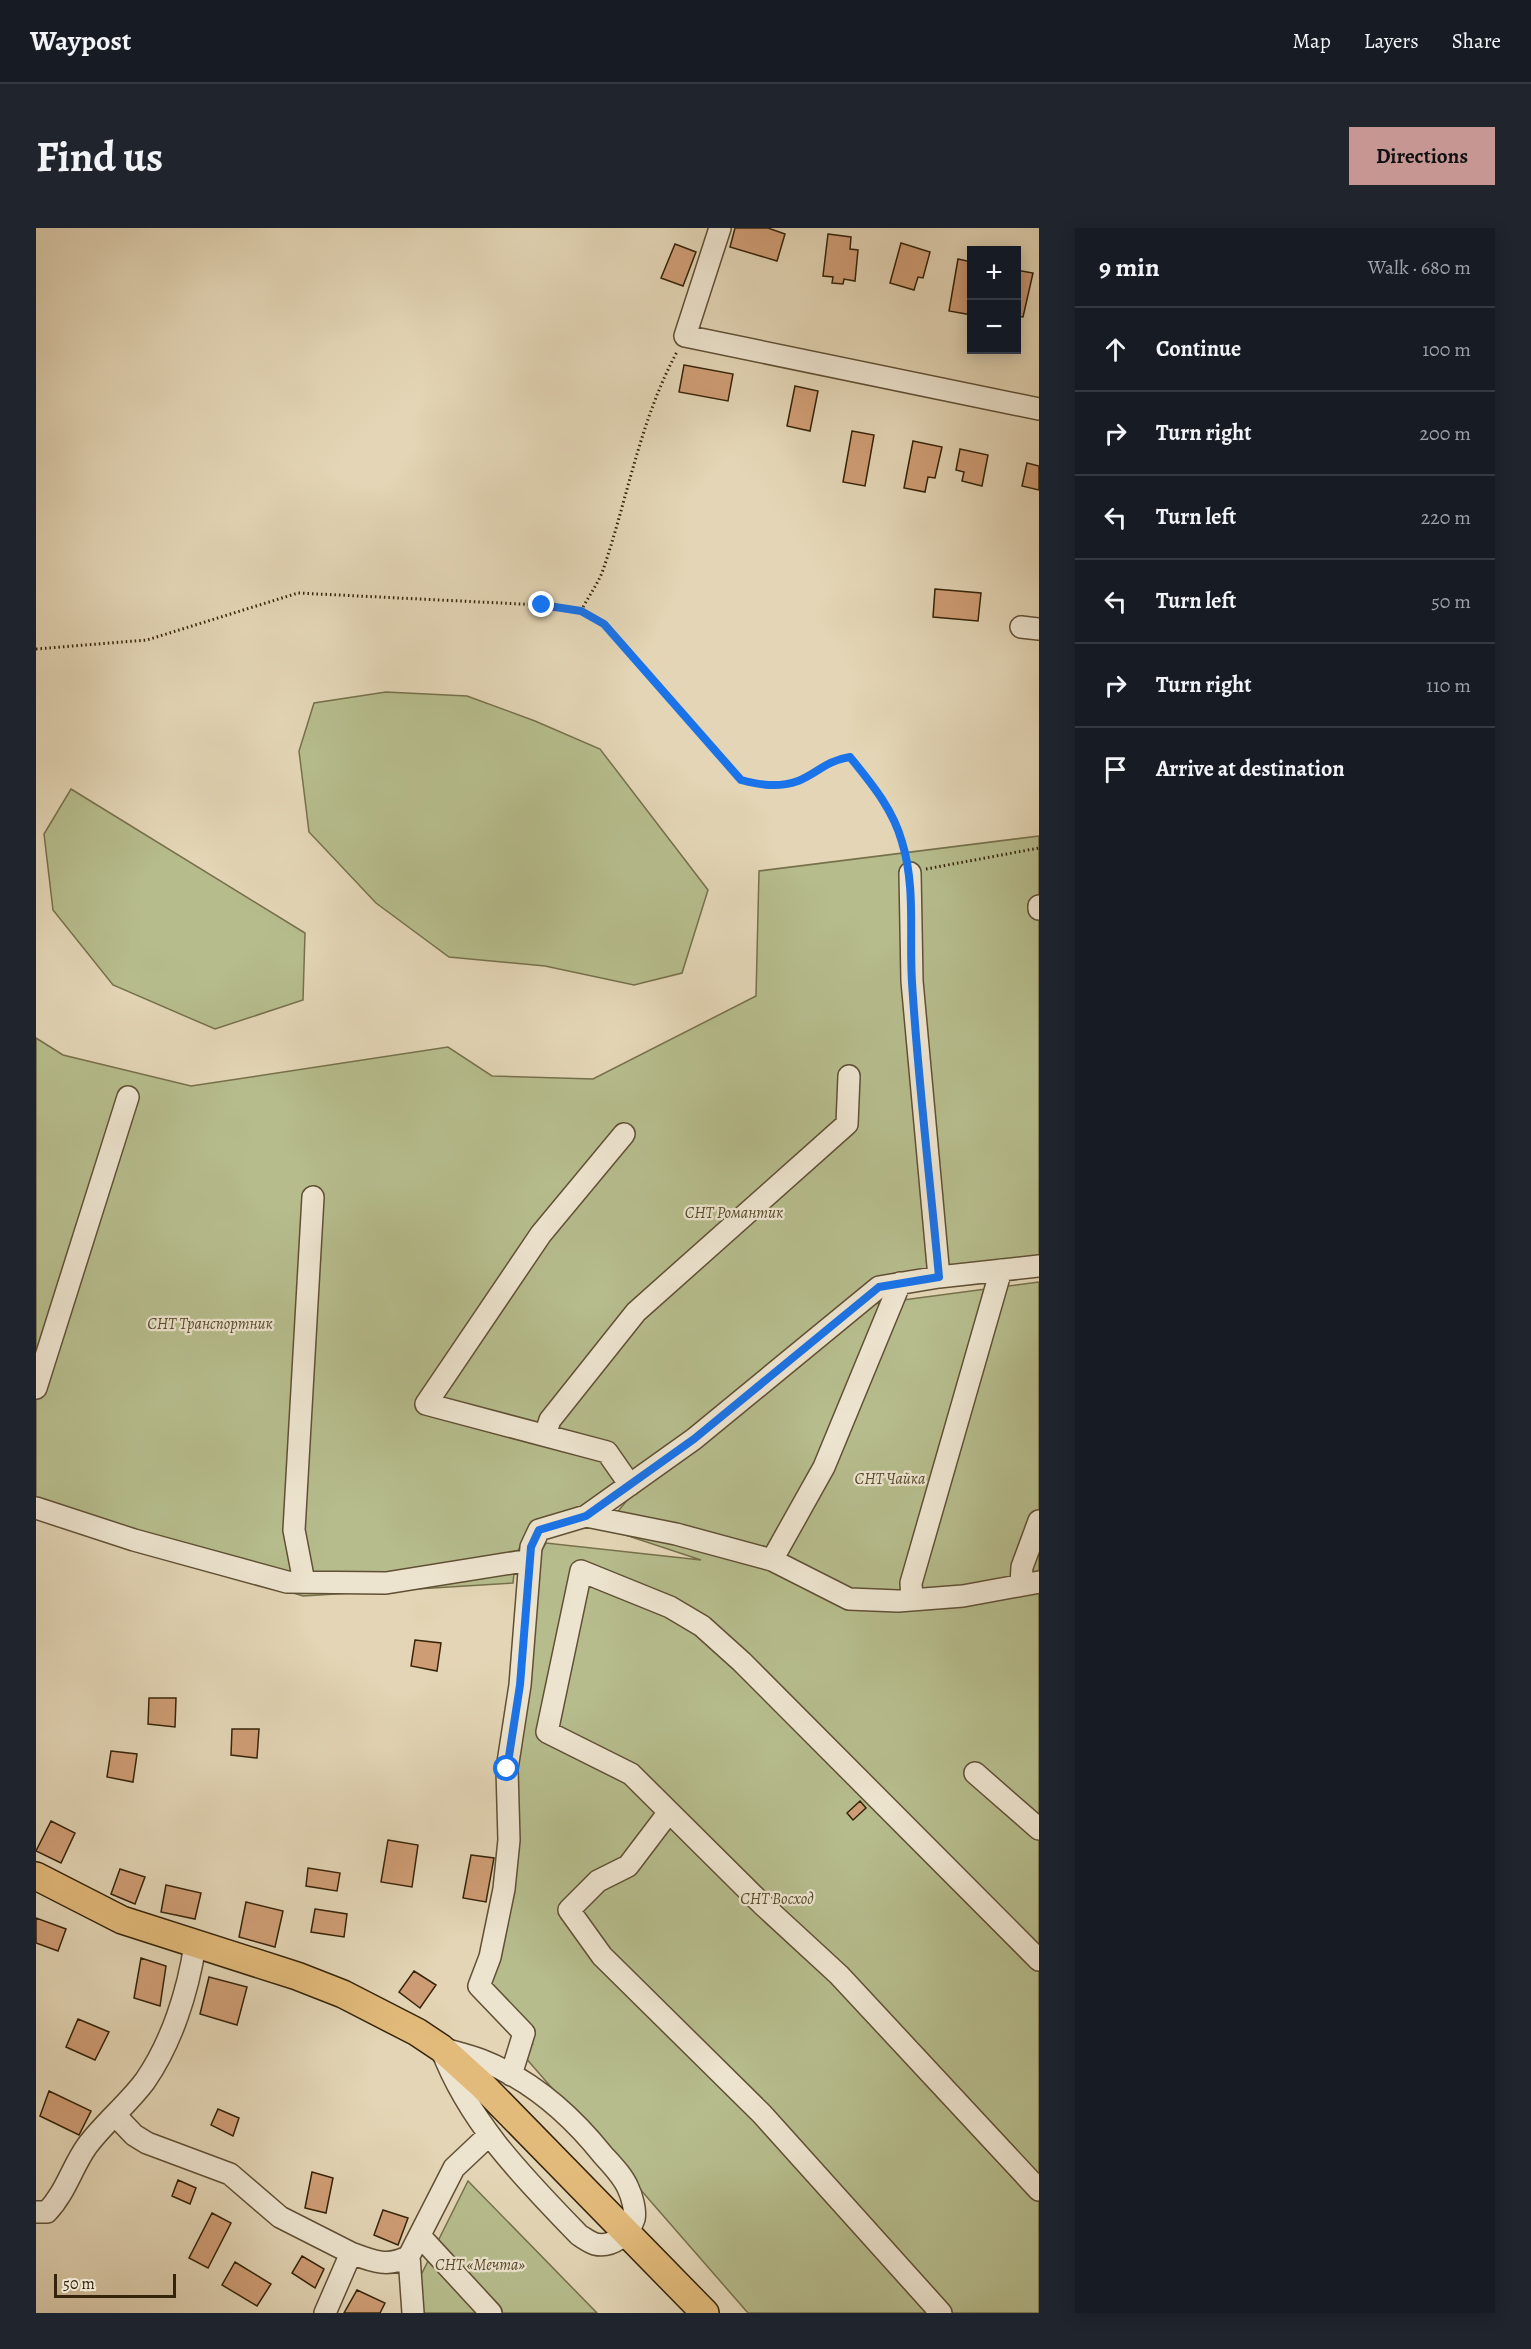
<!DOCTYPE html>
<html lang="en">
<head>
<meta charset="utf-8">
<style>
	:root { --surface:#171b24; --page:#20242c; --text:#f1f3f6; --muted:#9ea1a6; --line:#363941; --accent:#c59692 }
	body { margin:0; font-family:Alegreya,serif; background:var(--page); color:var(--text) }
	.controls { position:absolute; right:18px; top:18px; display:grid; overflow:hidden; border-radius:0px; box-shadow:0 3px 15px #0003 }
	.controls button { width:54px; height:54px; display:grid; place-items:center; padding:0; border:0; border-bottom:2px solid var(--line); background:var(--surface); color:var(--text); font:30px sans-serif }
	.scale { position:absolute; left:18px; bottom:15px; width:122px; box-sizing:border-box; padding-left:6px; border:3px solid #36240a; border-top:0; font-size:16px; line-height:21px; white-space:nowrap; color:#36240a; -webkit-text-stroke:4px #ede4cf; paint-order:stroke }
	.stop { position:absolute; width:18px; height:18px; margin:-14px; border:4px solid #1a73e8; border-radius:50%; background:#fff }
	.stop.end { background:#1a73e8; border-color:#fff; box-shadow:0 2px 6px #0008 }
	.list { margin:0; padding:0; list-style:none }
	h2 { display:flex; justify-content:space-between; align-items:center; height:78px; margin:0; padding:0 24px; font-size:26px }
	h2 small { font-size:20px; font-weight:400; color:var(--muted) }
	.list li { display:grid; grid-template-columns:39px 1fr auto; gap:18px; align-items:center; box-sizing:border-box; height:84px; padding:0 24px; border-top:2px solid var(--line) }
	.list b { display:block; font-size:22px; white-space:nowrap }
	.list em { font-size:20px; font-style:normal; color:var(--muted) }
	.icon { flex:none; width:33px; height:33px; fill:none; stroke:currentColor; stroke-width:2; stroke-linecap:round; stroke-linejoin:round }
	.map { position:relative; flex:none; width:1003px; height:2085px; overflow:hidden; border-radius:0px }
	header { display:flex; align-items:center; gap:36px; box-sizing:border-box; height:84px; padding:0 30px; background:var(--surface); border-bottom:2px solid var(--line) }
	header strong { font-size:28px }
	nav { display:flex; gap:33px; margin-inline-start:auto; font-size:21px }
	.intro { display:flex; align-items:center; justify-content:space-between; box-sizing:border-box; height:144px; padding:0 36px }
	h1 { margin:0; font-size:42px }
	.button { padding:15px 27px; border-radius:0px; background:var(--accent); color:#111; font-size:21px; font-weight:700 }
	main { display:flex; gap:36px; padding:0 36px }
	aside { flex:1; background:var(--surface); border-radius:0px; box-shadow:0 3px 15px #0003 }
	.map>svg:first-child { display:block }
</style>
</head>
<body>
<header>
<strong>Waypost</strong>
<nav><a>Map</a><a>Layers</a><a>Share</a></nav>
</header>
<div class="intro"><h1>Find us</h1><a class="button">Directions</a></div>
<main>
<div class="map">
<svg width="1003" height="2085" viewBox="0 0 1003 2085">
	<rect width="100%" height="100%" fill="#e3d5b5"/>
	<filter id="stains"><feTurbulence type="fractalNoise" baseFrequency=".00333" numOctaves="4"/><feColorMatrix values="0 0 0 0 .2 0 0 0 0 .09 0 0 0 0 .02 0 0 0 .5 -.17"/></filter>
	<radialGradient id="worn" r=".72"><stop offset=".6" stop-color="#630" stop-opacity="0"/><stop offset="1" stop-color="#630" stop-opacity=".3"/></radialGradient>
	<path fill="#b6bc8c" stroke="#76704b" stroke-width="1.5" d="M 350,464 L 431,468 L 499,493 L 564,521 L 672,662 L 646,745 L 598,757 L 509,738 L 413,729 L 340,675 L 273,604 L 263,523 L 278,475 Z
		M 35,561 L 269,705 L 267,772 L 179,801 L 77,757 L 17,682 L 8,606 Z
		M 1003,608 L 1003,1030 L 843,1051 L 580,1259 L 549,1278 L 499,1293 L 480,1326 L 477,1355 L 267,1368 L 0,1285 L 0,810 L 27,827 L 155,858 L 412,819 L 456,848 L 557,851 L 720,768 L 723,643 Z
		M 1003,1054 L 1003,2085 L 712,2085 L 488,1828 L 491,1816 L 496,1816 L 483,1806 L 452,1773 L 476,1637 L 478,1529 L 500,1333 L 510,1315 L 665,1332 L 568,1300 L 598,1264 L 837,1076 Z
		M 432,1953 L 561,2085 L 366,2085 Z"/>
	<path fill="#cf9d75" stroke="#36240a" stroke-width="1.5" d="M 699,0 L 732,0 L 749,6 L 741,33 L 694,19 Z
		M 792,6 L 815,9 L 814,21 L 822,22 L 819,53 L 808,51 L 807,56 L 796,55 L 797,49 L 787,48 Z
		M 865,15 L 894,24 L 887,50 L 882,49 L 878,62 L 854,55 Z
		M 639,16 L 660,24 L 647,58 L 625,50 Z
		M 922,31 L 936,34 L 936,87 L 913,83 Z
		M 980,42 L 997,45 L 987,89 L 980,88 Z
		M 648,137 L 697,146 L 692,173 L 643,164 Z
		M 759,158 L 782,163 L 774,203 L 751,198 Z
		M 816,203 L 838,207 L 829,258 L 807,254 Z
		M 877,213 L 906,219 L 899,250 L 892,249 L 889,264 L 868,260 Z
		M 924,221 L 952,227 L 946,258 L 926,253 L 928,244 L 920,242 Z
		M 991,235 L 1003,238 L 1003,262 L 986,258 Z
		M 899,361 L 945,365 L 942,393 L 897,389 Z
		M 379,1412 L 405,1415 L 401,1443 L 375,1438 Z
		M 113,1470 L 140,1470 L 139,1499 L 112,1496 Z
		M 196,1501 L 223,1501 L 221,1530 L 195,1527 Z
		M 75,1523 L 101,1526 L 97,1554 L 71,1549 Z
		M 824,1573 L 830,1580 L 817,1592 L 811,1585 Z
		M 15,1593 L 39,1605 L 25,1635 L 0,1623 Z
		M 352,1612 L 382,1617 L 376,1659 L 345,1654 Z
		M 435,1627 L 458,1630 L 450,1674 L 427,1670 Z
		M 272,1640 L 304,1645 L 301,1663 L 270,1658 Z
		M 84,1641 L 109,1649 L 99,1676 L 75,1666 Z
		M 130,1657 L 165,1665 L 159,1691 L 125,1684 Z
		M 210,1674 L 247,1683 L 239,1719 L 203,1709 Z
		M 279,1681 L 311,1686 L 308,1709 L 275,1704 Z
		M 0,1690 L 30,1701 L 22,1723 L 0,1715 Z
		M 105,1730 L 130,1738 L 124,1778 L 98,1770 Z
		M 378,1743 L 400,1757 L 384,1780 L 363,1764 Z
		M 173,1749 L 211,1759 L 201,1797 L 164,1786 Z
		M 42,1791 L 73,1804 L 59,1832 L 30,1819 Z
		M 13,1863 L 55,1883 L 43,1907 L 4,1888 Z
		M 182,1881 L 203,1890 L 197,1908 L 175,1897 Z
		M 276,1944 L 297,1950 L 290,1985 L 269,1980 Z
		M 142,1952 L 160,1960 L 154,1976 L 136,1968 Z
		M 347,1982 L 372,1990 L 362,2017 L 338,2007 Z
		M 176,1985 L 195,1995 L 172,2040 L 153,2030 Z
		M 266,2028 L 288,2041 L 279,2060 L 256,2045 Z
		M 199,2034 L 235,2056 L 221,2078 L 186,2057 Z
		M 321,2062 L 349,2075 L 344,2085 L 308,2085 Z"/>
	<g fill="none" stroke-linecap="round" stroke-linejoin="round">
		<g stroke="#615035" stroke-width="24">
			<path id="minor" d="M 684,0 L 649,108 L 1003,181
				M 985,399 L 1003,401
				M 874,645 L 876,753 L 903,1049
				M 1003,678 L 1003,681
				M 588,906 L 505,1006 L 390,1176 L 571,1224 L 594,1257
				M 0,1160 L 92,869
				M 509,1207 L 514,1192 L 600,1084 L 811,896 L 813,848
				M 0,1280 L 98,1312 L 251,1354 L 350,1355 L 494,1332
				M 550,1288 L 640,1306 L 736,1332 L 813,1371 L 862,1373 L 927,1368 L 1003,1354
				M 736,1332 L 788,1239 L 864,1055
				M 268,1354 L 258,1302 L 277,969
				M 985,1356 L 986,1339 L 1003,1293
				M 876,1372 L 875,1355 L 965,1042
				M 939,1545 L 1003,1601
				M 633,1584 L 592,1638 L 562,1653 L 533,1682 L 566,1728 L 726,1886 L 905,2085
				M 1003,1732 L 706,1434 L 666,1398 L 634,1379 L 545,1343 L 511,1504 L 595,1546 L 727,1677 L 803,1747 L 1003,1962
				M 405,1820 C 418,1824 432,1827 445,1832 C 494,1851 535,1887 567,1927 C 576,1937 587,1948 592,1960 C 596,1968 600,1983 598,1991 C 593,2007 575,2020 559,2016 C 553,2014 548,2010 543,2007 C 488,1950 433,1895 405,1820 Z
				M 475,1847 L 488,1805 L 443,1758 L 454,1729 L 468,1661 L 473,1612 L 471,1541 L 484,1457 L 495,1319 L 503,1302 L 550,1288 L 658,1211 L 843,1059 L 903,1049 L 1003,1038
				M 80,1888 L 98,1907 L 111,1915 L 194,1946 L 244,1989 L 315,2025
				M 0,1984 L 11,1984 C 30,1964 36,1939 51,1918 C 68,1895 92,1876 109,1853 C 136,1814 152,1763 159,1717
				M 384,2008 L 455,2085
				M 373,2028 L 377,2085
				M 289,2085 L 315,2025 C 336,2033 352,2040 373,2028 L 418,1940 L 453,1907"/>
		</g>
		<g stroke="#36240a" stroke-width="30">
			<path id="major" d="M 0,1648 L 86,1692 L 261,1748 L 307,1766 L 381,1804 L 405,1820 L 447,1858 L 669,2085"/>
		</g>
		<path stroke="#36240a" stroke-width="3" stroke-dasharray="1.5 3" stroke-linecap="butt" d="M 545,383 C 552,369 562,356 567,342 C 592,269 604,192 641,124
			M 0,421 L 111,412 L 262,365 L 505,377 L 545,383 L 568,396 L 705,552 C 724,557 742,560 762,553 C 782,545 790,533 814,529 C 839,560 861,589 870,628
			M 890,641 L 1003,620"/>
		<use href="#minor" stroke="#ede4cf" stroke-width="21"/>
		<use href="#major" stroke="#e2ba7a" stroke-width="27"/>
	</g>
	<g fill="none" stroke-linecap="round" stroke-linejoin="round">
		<path stroke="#1a73e8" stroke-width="8" d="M 471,1541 L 484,1457 L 495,1319 L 503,1302 L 550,1288 L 658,1211 L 843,1059 L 903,1049 C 894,951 882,852 876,754 C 873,707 880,659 866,614 C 857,581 835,555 814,529 C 789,533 782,545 762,553 C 742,560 724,557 705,552 L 568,396 L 545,383 L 506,377"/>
	</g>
	<g text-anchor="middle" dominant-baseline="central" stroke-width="4.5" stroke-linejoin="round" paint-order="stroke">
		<g font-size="16" font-style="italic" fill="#564a2a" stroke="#ede4cf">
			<text x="698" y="985">СНТ Романтик</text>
			<text x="174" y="1096">СНТ Транспортник</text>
			<text x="854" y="1251">СНТ Чайка</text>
			<text x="741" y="1671">СНТ Восход</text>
			<text x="444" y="2037">СНТ «Мечта»</text>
		</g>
	</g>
	<rect width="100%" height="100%" filter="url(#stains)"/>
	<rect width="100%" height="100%" fill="url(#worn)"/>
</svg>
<div class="controls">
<button>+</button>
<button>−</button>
</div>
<div class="scale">50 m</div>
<div class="stop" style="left:471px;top:1541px"></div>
<div class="stop end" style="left:506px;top:377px"></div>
</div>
<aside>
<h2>9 min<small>Walk · 680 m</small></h2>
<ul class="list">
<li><svg class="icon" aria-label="ahead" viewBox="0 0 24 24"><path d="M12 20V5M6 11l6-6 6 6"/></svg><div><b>Continue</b></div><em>100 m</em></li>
<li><svg class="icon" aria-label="right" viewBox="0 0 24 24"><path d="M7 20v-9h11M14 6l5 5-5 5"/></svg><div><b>Turn right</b></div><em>200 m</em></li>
<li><svg class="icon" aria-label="left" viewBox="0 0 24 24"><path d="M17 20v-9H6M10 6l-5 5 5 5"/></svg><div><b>Turn left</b></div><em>220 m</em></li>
<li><svg class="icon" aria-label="left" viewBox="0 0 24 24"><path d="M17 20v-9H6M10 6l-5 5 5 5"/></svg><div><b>Turn left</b></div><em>50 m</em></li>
<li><svg class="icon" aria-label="right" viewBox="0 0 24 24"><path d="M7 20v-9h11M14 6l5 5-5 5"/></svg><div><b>Turn right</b></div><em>110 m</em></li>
<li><svg class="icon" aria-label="arrive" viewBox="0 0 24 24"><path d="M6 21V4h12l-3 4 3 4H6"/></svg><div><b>Arrive at destination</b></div></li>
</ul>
</aside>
</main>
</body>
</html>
